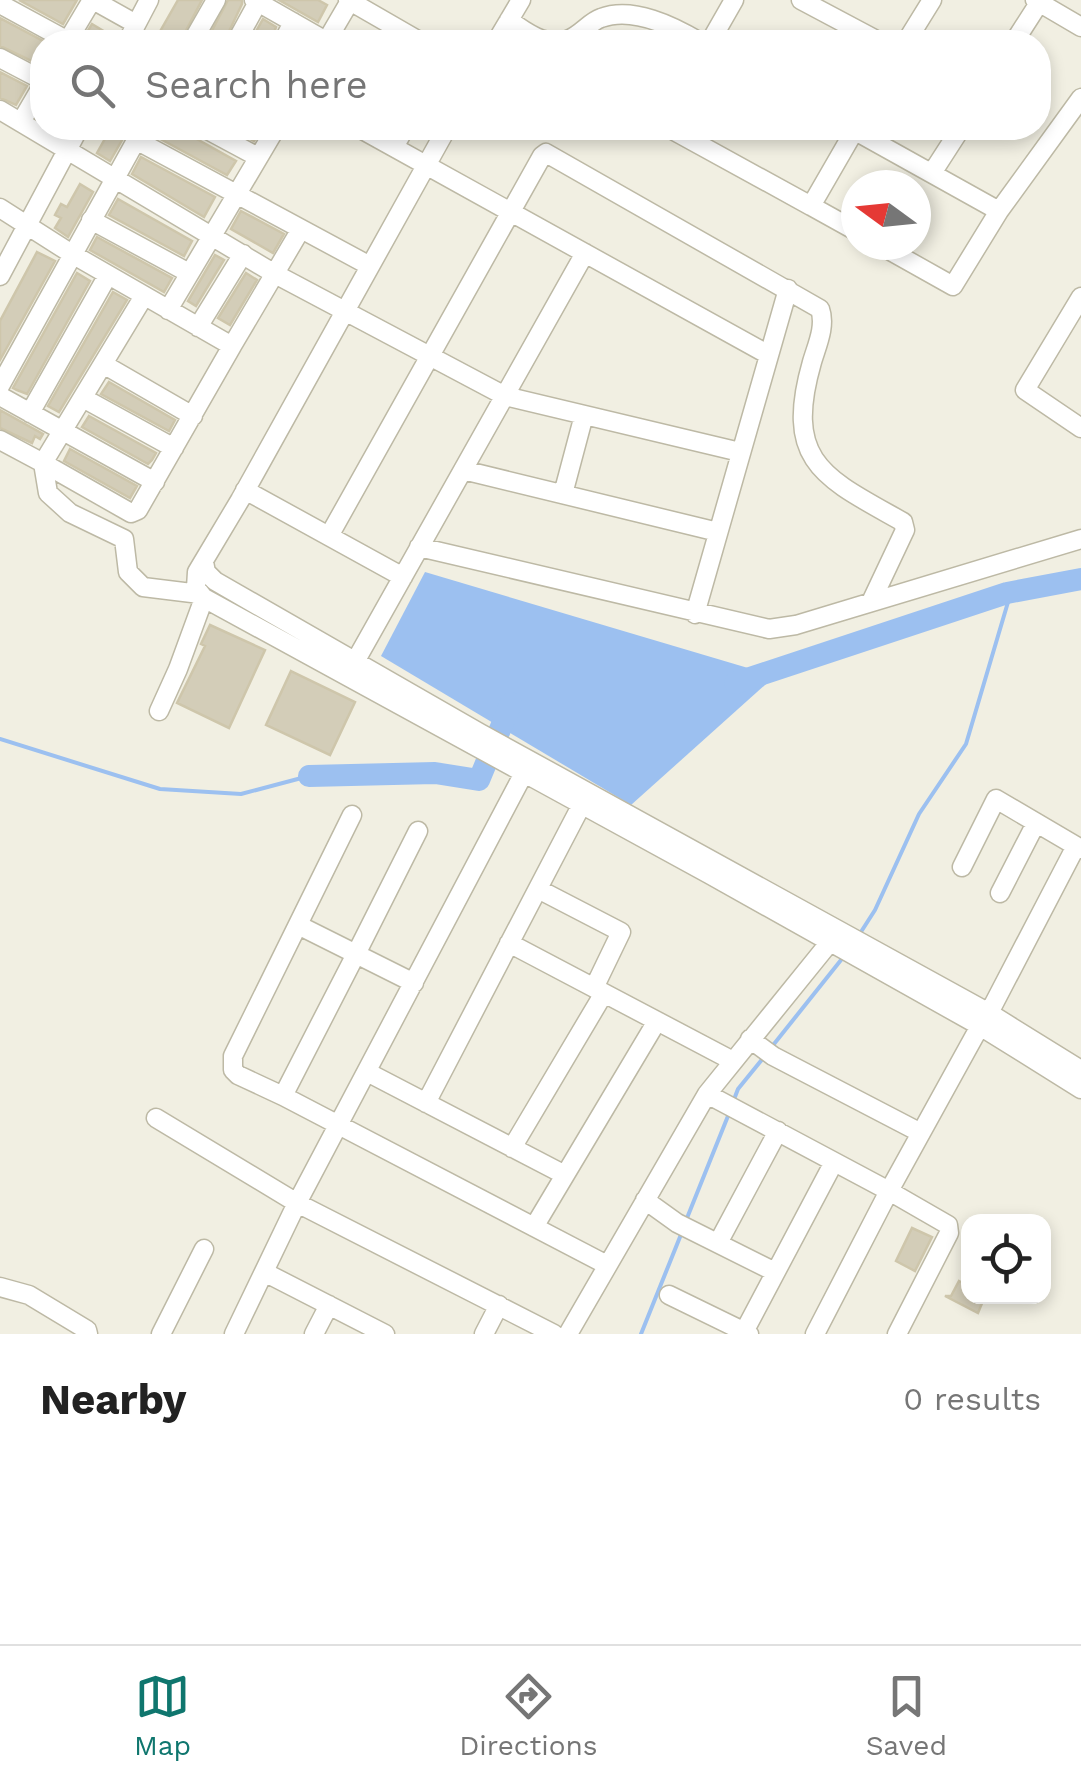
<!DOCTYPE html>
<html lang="en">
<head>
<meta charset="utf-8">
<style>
	:root { --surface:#fff; --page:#f6f6f6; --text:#222; --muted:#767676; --line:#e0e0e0; --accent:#0f766e }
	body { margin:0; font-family:"Work Sans",sans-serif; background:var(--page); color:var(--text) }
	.controls { position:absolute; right:30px; bottom:30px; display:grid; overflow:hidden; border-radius:20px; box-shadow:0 5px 15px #0003 }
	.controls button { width:90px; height:90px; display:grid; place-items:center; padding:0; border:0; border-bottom:2px solid var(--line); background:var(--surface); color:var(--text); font:50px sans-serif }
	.compass { position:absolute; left:841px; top:170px; width:90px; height:90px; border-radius:50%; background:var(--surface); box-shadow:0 5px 15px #0003; rotate:285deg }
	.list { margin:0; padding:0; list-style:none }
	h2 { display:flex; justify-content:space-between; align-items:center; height:130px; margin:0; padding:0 40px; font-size:42px }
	h2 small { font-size:32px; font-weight:400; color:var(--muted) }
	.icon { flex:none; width:55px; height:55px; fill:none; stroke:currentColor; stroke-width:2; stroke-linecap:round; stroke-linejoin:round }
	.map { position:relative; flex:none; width:1081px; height:1334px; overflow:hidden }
	.search { position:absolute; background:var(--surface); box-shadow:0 5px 15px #0003; left:30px; right:30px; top:30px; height:110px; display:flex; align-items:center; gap:25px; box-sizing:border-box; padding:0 35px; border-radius:40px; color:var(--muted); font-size:38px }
	.sheet { height:310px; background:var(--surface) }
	nav { display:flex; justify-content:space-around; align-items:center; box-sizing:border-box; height:140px; border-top:2px solid var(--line); background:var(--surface); font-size:28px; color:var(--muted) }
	nav a { display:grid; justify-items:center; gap:5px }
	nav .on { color:var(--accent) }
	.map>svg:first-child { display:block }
</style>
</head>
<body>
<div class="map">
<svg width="1081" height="1334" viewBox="0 0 1081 1334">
	<rect width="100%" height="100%" fill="#f1efe2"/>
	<path fill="#9cc0f0" d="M 425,572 L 775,676 L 631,805 L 381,656 Z"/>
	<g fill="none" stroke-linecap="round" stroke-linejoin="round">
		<path stroke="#9cc0f0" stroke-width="4" d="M 0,739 L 160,789 L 241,794 L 309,776
			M 859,935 L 875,910 L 919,814 L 966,744 L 1011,592
			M 770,1049 L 845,955
			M 733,1102 L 738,1089 L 764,1057
			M 685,1223 L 730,1111
			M 641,1334 L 682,1232"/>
		<path stroke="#9cc0f0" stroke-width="22" d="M 735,683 L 1007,593 L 1081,579
			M 309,776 L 435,773 L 479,780 L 511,703"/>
	</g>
	<path fill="#d3cdb8" stroke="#cec6ab" stroke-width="2.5" d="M 19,0 L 77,0 L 63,24 Z
		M 178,0 L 202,0 L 180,42 L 154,42 Z
		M 228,0 L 242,0 L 242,4 L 224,42 L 206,42 Z
		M 279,0 L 318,0 L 327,5 L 318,22 Z
		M 0,18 L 45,42 L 42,66 L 0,46 Z
		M 263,19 L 276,27 L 271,42 L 250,42 Z
		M 92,24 L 115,38 L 115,42 L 81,42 Z
		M 0,72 L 27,86 L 16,105 L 0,98 Z
		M 111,128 L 129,128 L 110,161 L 97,153 Z
		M 155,128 L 177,128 L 236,161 L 227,175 L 153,135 Z
		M 230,128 L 262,128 L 254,141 Z
		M 141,157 L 215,197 L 204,217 L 132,174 Z
		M 80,184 L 93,192 L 68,237 L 55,228 L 61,218 L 55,215 L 61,204 L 67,207 Z
		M 118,199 L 192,241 L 184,256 L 109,215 Z
		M 241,211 L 284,234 L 273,253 L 231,229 Z
		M 97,237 L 172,278 L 164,292 L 90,250 Z
		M 37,252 L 55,261 L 0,360 L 0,321 Z
		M 215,255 L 224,260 L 196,306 L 188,301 Z
		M 77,273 L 90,281 L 27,394 L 17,390 L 13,388 Z
		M 246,273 L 257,280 L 230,325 L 218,318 Z
		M 113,292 L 127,300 L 59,412 L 48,406 Z
		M 109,382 L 175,420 L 169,431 L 101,394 Z
		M 0,410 L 43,434 L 40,439 L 35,436 L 32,443 L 0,428 Z
		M 89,416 L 156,453 L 152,460 L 148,464 L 82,427 Z
		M 70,449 L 137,486 L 130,498 L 64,461 Z
		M 210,625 L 265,650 L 229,728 L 177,703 L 205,646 L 201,644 Z
		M 291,671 L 355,702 L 330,755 L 266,725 Z
		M 912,1228 L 932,1237 L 915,1271 L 896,1261 Z
		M 959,1281 L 968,1286 L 968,1296 L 985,1296 L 978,1313 L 945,1296 L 951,1296 Z"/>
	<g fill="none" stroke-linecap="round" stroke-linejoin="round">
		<g stroke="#bdb9a5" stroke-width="21">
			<path id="minor" d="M 93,0 L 136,24
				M 254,0 L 326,41
				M 348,0 L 421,42
				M 801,0 L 880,42
				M 1035,0 L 1081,27
				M 0,4 L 68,41
				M 509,20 C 525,32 546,47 567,40 C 580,36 589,22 601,18 C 633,6 673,26 700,42
				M 67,42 L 92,0
				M 127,42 L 149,0
				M 192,42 L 216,0
				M 236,42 L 258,2
				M 283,42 L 293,22
				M 326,42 L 350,1
				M 496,42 L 521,0
				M 710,42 L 734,0
				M 906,42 L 932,0
				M 1014,42 L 1039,3
				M 0,58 L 42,80
				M 0,110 L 275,274 L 505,396 L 740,452
				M 21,122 L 42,86
				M 204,128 L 258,157
				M 359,128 L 767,354
				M 447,128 L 240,500 L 197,572 L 196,588 L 204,598 L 709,874 L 980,1026 L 1081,1089
				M 669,128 L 811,206
				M 850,128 L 999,211
				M 136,140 L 370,266
				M 394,147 L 405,128
				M 932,173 L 961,128
				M 0,208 L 72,254 L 232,346 L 138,510 L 131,513 L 43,463 L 144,296
				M 91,220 L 189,273
				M 856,231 L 811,206 L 856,128
				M 880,245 L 953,286 L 999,211 L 1081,98
				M 0,276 L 79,128
				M 1081,297 L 1025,390 L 1081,428
				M 168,310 L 276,128
				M 198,327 L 243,254
				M 232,346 L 301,229
				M 103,364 L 193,416
				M 0,386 L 143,128
				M 0,396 L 155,482
				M 83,398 L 174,448
				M 30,413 L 108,275
				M 0,440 L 43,463 L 48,493 L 70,513 L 124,539 L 128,572 L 143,587 L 200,594
				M 463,470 L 718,532
				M 245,490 L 403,577
				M 563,494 L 584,415
				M 329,536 L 542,156 L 546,153 L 820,309 C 826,326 817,345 812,362 C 783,463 825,478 903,522 L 905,530 L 871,602
				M 419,547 L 769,629 L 796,625 L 1081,539
				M 204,562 L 206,572 L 215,581 L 480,733 L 989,1013 L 1081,1070
				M 695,614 L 788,289
				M 356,660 L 585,253
				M 159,711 L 178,669 L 204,598
				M 962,867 L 996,799 L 1081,849
				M 538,889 L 621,932 L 594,988
				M 1000,893 L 1036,823
				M 298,925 L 356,954 L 418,831
				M 509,943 L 731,1060
				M 414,983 L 356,954 L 283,1096 L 607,1265
				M 989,1013 L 1076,846
				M 750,1039 L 773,1056 L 921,1133
				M 367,1072 L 565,1175
				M 707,1094 L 889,1191 L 815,1334
				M 283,1096 L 238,1075 L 233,1070 L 233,1056 L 352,815
				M 426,1103 L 581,806
				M 156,1118 L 297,1203 L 554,1334
				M 512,1148 L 604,993
				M 645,1200 L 677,1223 L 775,1272
				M 534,1227 L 657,1021
				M 718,1243 L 778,1131
				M 264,1272 L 385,1334
				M 0,1287 L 29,1295 L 87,1330 L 88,1334
				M 669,1295 L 749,1334
				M 744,1332 L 834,1162
				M 161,1334 L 204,1249
				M 234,1334 L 297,1203 L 525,771
				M 314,1334 L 329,1305
				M 484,1334 L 499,1305
				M 568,1334 L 707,1094 L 834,937
				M 897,1334 L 949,1233 L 948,1225 L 889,1191 L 980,1026"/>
		</g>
		<use href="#minor" stroke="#fff" stroke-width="18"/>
	</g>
</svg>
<div class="controls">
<button><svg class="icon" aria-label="locate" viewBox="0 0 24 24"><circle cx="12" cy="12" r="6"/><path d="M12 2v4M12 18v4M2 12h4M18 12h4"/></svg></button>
</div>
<svg class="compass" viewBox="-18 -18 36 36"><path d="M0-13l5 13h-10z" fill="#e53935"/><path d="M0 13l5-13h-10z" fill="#767676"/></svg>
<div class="search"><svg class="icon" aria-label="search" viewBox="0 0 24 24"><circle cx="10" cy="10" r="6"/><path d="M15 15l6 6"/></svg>Search here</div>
</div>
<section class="sheet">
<h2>Nearby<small>0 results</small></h2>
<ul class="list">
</ul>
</section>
<nav>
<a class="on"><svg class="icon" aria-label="map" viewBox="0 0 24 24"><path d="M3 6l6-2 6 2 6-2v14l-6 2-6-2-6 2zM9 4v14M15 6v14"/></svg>Map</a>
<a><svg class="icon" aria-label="directions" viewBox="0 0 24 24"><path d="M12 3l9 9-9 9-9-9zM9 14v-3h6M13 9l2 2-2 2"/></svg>Directions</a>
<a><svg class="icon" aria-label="saved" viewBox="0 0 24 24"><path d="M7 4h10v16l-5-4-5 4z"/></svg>Saved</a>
</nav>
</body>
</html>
